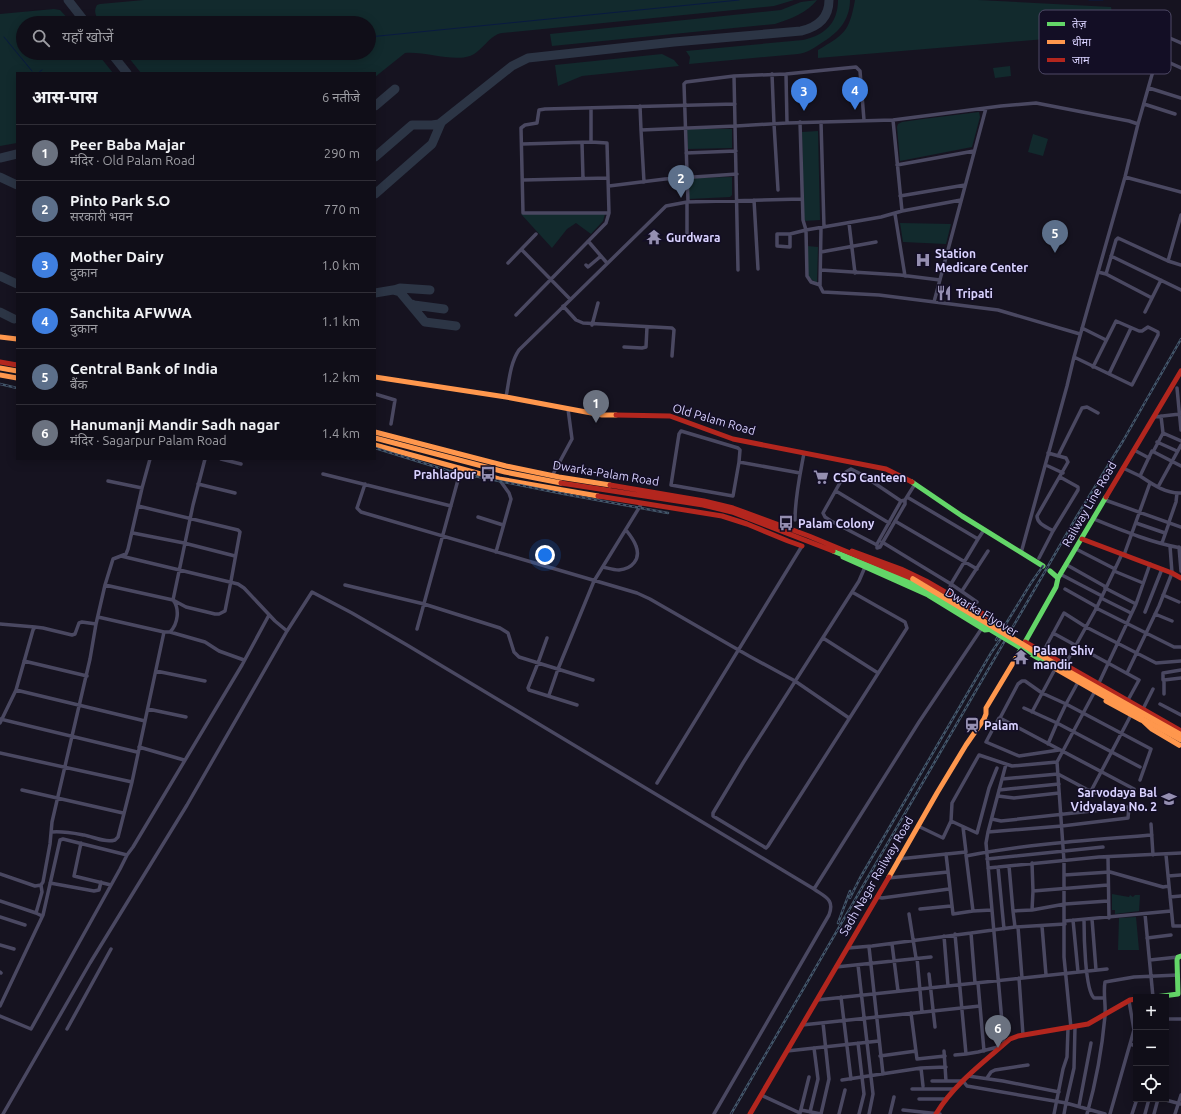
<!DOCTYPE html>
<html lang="hi">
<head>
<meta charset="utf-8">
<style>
	:root { --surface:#100e18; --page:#1e1c25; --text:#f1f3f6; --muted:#9c9ca2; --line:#302e37; --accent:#0f766e }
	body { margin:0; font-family:Ubuntu,"Noto Sans Devanagari",sans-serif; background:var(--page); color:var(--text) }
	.controls { position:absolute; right:12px; bottom:12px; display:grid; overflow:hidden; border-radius:0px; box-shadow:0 2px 10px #0003 }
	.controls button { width:36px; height:36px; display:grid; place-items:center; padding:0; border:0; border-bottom:1px solid var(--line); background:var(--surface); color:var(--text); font:20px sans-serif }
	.you { position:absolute; left:545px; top:555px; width:14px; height:14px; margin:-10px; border:3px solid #fff; border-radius:50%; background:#1a73e8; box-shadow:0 0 0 6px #1a73e833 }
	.badge { display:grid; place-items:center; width:26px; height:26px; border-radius:50%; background:var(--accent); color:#fff; font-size:13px; font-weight:700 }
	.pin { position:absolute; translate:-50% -33px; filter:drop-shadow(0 1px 2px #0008) }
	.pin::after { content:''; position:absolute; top:21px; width:14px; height:12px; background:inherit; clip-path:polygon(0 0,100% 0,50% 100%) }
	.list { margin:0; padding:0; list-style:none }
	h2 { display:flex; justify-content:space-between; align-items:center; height:52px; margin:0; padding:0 16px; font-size:17px }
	h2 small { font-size:13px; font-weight:400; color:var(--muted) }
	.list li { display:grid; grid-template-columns:26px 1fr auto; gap:12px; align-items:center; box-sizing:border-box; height:56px; padding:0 16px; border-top:1px solid var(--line) }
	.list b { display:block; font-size:15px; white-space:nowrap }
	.list p { margin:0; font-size:13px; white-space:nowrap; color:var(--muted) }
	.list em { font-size:13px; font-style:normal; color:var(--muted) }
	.icon { flex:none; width:22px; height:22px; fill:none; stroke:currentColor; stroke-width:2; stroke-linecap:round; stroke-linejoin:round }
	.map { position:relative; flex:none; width:1181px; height:1114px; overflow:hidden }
	.search { position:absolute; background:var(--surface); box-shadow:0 2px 10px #0003; left:16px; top:16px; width:360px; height:44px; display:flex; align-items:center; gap:10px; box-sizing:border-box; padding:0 14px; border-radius:22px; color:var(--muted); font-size:15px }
	.panel { position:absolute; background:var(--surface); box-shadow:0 2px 10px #0003; left:16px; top:72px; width:360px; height:388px; border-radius:0px }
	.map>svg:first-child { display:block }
</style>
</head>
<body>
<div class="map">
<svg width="1181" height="1114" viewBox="0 0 1181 1114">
	<rect width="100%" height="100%" fill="#161320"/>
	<path fill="#122a2d" d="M 144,0 L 794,0 L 774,6 L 502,33 C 489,35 483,51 470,56 C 452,62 424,51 405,53 L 375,77 L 375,73 L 141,73 L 125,53 L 369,53 L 369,23 L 101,23 C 96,17 93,12 97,5 L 100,4 Z
		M 817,0 C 807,13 790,19 775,24 L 552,46 L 550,34 L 781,10 L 801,2 Z
		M 838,0 L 850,0 C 850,21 837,34 820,44 C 813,49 806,53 798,54 L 689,64 L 690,57 L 686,51 L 803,40 C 825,35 838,23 838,0 Z
		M 855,0 L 978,0 L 1111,7 L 1116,33 L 818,58 L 818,50 C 845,34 849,32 855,0 Z
		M 54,9 L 60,10 L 72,23 L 23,23 L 23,53 L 97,53 L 113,73 L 17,73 L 17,143 L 0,146 L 0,14 Z
		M 662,54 L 674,60 L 679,66 L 582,76 L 558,86 L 555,65 Z
		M 1010,66 L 1011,76 L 995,78 L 993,68 Z
		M 979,112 L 980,117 L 972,147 L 900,161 L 897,127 L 898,124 L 902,122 L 923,119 Z
		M 687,129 L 732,129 L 732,148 L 688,149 Z
		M 818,131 L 820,220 L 804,221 L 802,132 Z
		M 1033,134 L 1048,139 L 1043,156 L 1028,152 Z
		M 732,177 L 732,195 L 730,197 L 689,199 L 688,178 Z
		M 521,214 L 605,214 L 603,221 L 591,234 L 576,223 L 567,229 L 552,248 Z
		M 900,223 L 951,224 L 946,244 L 903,242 Z
		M 807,246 L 818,247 L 817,283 L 808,277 Z
		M 1112,894 L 1129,897 L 1130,895 L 1133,897 L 1135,895 L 1140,895 L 1139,911 L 1115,914 L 1115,910 L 1112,910 Z
		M 1136,917 L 1139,950 L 1118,950 L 1119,918 Z"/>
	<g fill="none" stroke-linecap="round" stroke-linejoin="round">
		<path stroke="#091a40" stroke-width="1" d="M 1089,0 L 1103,0
			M 4,37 L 32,71
			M 369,37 L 739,0
			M 136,58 L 173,54 L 188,55 L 209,53
			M 38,73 L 42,70"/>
		<path stroke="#2c3545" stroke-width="9" d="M 68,0 L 86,23
			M 111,53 L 127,73
			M 375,106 L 395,89
			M 375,157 L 412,125 L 432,125 L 439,124 L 512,66 L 528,58 L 674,42 L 801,31 C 818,27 829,18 829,0
			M 0,158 L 17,154
			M 0,177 L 17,185
			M 375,194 L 432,144 L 441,123
			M 0,276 L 17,284
			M 394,290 L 400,288 L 430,290
			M 375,293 L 393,290 L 400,292 L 425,322 L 456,326
			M 409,303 L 414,305 L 444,309
			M 0,312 L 14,319"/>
		<path stroke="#4a4861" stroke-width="3.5" d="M 1157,57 L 1181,68
			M 772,74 L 774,124 L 778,190
			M 786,74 L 856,67 L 860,71 L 864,120
			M 1149,88 L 1181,98
			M 1144,104 L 1175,114
			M 640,106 L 641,130 L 736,126 L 787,123
			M 591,108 L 591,142
			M 893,120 L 902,211
			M 800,122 L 803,220 L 806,230 L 807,276 L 811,282 L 820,285
			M 821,122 L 824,227
			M 641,130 L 644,182
			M 582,143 L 583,178
			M 686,153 L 736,151
			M 897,165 L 974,151
			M 1125,177 L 1181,192
			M 523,180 L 608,178
			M 609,186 L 665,179 L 737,174
			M 900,196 L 965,185
			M 754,200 L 758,269
			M 688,202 L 684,84 L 686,82 L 734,76
			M 609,213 L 523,213 L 521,128 L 525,125 L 537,123 L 539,110 L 545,109 L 735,104
			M 895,214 L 905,276
			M 849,223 L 855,273
			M 821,228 L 820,286 L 823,292 L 879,295 L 998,310 L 1080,334
			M 790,234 L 790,247 L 777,246 L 777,234 L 790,234 L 806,230 L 881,217 L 902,211 L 961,200
			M 687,238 L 687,202
			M 588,241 L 607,263
			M 522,250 L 570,299
			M 821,252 L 876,242
			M 1111,256 L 1181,290
			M 1168,261 L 1181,215
			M 508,263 L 536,234
			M 586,265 L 588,267 L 601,256
			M 738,270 L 734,76 L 786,74 L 787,123 L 893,120 L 1001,106 L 1036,103 L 1129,121 L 1138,124
			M 821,270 L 900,275 L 940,280
			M 1098,272 L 1106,274 L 1152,298
			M 1106,274 L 1116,240 L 1118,238 L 1168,261 L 1181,265
			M 934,302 L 986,108
			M 563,306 L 576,320 L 583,323 L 672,328 L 674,330 L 672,356
			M 1145,312 L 1161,280
			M 516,315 L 606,223 L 609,213 L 607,143 L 591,142 L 522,144
			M 592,325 L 598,303
			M 1082,328 L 1106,340
			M 624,347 L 642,348 L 646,347 L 647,327
			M 1074,357 L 1132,385 L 1158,335 L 1158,332 L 1148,327 L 1142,331 L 1139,331 L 1116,321 L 1093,367
			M 1109,374 L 1131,328
			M 1177,388 L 1181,430
			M 375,394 L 395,400 L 391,424
			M 506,397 C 509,382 510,363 519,350 L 666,206 L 687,202 L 802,199
			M 1161,416 L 1163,433 L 1181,441
			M 1154,417 L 1180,414
			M 1157,442 L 1177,451
			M 1134,450 L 1149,458
			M 1153,452 L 1163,433
			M 1048,453 L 1066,458 L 1068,462 L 1037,516 C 1037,524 1047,527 1053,531
			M 1058,456 L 1082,408 L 1087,407 L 1098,413
			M 221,459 L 241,464
			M 739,462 L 740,450 L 738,448 L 681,431 L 679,434 L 671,485 L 733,496 L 739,462 L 800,473
			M 1048,466 L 1063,473
			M 1123,468 L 1140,476 L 1152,451 L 1181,466
			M 323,474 L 451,506
			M 552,476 L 572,439 L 568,409
			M 1140,476 C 1152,484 1166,494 1181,493
			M 108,481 L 142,488
			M 198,484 L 235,493
			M 365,484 L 357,508 L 361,512 L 637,593 L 650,599 L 749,656 L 795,681 L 849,718
			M 1158,487 L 1181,445
			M 836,491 L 889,523
			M 905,500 L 901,501 L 877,544 L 877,548 L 880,547 L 905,504 L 905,500 L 915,484
			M 1105,500 L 1181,527
			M 478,517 L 503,525
			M 1094,519 C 1121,530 1152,543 1181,548
			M 795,520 C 795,497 800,475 804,453
			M 895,521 L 977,569
			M 1169,522 L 1176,502 L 1177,493
			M 1136,523 L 1165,533
			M 133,533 L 184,543 L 235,556
			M 978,539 L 984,530
			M 882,542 L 951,584 L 978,539 L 907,497
			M 1162,543 L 1169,523
			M 877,545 L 831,521 L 825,517 L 823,513 L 846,472 L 851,469 L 861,474 L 901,501
			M 1179,547 L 1181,571
			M 1076,549 L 1115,569
			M 496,552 L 511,499 L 509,493 L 499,479
			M 1021,553 L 1067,386 L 1074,357 L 1125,177 L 1138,124 L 1157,57 L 1165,36 L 1181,43
			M 1124,555 L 1150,483
			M 121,556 L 238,584 L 244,588 L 275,621 L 287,631
			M 1039,558 L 1053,531 L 1078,490 L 1078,487 L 1060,477
			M 1067,565 L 1106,587
			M 603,567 C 608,568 613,570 619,570 C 632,569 641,559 636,546 C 634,540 630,535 626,530
			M 1114,571 L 1143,583
			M 1060,574 L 1102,596
			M 105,585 L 173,600 L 186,607 L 215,614 L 219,614 L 225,611 L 231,581 L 240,532 L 238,530 L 138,506
			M 345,585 L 424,604 L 500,628 L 508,633 L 514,652 L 519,657 L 593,680
			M 1105,588 L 1136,604
			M 1065,589 L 1097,607
			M 962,591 L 988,551
			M 852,592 L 905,622 L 907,628 L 768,846 L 766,848 L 713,816 L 713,813 L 743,763 L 859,581 L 865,567
			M 948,594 L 951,584 L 977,602
			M 1163,595 L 1179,602
			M 1101,598 L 1131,613
			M 1096,608 L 1174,647 L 1181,647
			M 1145,612 L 1162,569
			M 1155,614 L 1172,621
			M 0,624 L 35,627
			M 417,629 L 461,469
			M 164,632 L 170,632 C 178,624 180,609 173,600 L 193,505 L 205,459
			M 170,632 L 205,642 L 219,651 L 244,660
			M 1053,633 L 1139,680 L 1128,700
			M 547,638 L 538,663 L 528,688 L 529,690 L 577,705
			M 823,638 L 878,673
			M 1043,652 L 1064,613 L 1086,627 L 1156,663 L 1181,661
			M 24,661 L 87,676
			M 1065,665 L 1097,607 L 1122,554
			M 156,671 L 205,681
			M 1127,673 L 1159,606 L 1172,573 L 1170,546
			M 1163,680 L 1163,673 L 1181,670
			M 1077,684 L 1066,704 L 1151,749 L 1140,780
			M 1098,685 L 1136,604 L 1150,564
			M 16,690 L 145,721
			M 1164,694 L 1164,680 L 1181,678
			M 549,695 L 558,669 L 594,581 L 642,503
			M 1160,704 L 1181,715
			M 1024,708 L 1057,723 L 1048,744
			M 148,709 L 186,717
			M 1143,709 L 1153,689
			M 1032,712 L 1054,671
			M 1000,718 L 1134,789
			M 0,719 L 137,752
			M 984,719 L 995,725 L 999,718 L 1000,718 L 1018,684 L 1022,681 L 1025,681 L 1042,693 L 1066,704 L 1057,723 L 1140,767
			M 0,723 L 16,690 L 33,630 L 35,627 L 43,628 L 72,635 L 75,634 L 79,623 L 82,622 L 96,624
			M 995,725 L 986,742 L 1019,756 L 1059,750
			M 139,747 L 184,760
			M 0,753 L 132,782
			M 1101,772 L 1131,715
			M 1002,779 L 1058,774 L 1088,790 L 1105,796
			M 657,783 L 802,546
			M 22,790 L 123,813
			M 999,790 L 1059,784
			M 1091,791 L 1101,772
			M 998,796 L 1014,798 L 1059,793
			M 951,821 L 952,803 L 979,755 L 1012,766 L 1057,762
			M 1151,824 L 1153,855
			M 918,826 L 943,838 L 951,821 L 977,833 L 989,788 L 997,768
			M 52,832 C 63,831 73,833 84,835 C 94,837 105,843 115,840 L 118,837 L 132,782 L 164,632 L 98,617
			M 988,832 L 1062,826 L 1128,818 L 1129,807 L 1001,821 L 992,819
			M 81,843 L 74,876 L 111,885
			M 946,854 L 953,914 L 973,911
			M 966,855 L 973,911 L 992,910
			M 1166,855 L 1173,926 L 1181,926
			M 966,856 C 1027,844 1090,840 1152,835
			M 1108,857 L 1109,918
			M 898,859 L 966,852 L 963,827
			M 987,859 L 1103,847
			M 1032,863 L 1033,891 L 1108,885
			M 1009,866 L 1013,911 L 1032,910 L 1065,904 L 1108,901
			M 998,867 L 1004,929
			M 988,868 L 1099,857 L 1181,853
			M 0,874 L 35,886 L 41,885 L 43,882 L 50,844 L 52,822 L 90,659 L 96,624 L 105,585 L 113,559 L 126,554 L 128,549 L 142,488 L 150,459
			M 1064,875 L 1110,872 L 1163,887 L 1169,886
			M 1168,876 L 1181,875
			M 888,878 L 948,872
			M 50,883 L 94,891 L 99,890 L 101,882
			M 814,889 L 919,722 L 982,628
			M 877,897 L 882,898 L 949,889
			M 1170,897 L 1181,896
			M 0,901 L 36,913 L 42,916
			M 920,909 L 951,906
			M 1032,910 L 1033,891
			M 36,913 L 42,892 L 41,885
			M 909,914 L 916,958
			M 1145,914 L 1153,997
			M 0,917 L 25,925
			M 1092,919 L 1096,970
			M 1073,920 L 1078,972
			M 1084,920 C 1084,935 1085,990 1094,998 L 1104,998
			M 1065,921 L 1171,911
			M 1042,926 L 1046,975
			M 1016,927 L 1065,924
			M 1018,927 L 1022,978
			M 955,934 L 966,1054 L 978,1052 L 1002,1046
			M 944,936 L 948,986
			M 1147,938 L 1171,935
			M 892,944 L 898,991
			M 0,945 L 14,949
			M 869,947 L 883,1074
			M 848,948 L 872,946 L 971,933
			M 917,958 L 922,1012
			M 1150,960 L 1178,957
			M 858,965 L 873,1094 L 869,1114
			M 836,967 L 931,957
			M 0,972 L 1,973
			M 929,974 L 935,1027
			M 1019,978 L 1023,1035
			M 975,983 L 971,933 L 1015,927 L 1013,911
			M 978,983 L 984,1051
			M 841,997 L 851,1079
			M 817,1000 L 1107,969
			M 0,1006 L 43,915 L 60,840 L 63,839 L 127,855
			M 911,1013 L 917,1059 L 945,1056
			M 0,1016 L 31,1029 L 120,869 L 127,855 L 133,847 L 242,665 L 269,615
			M 1166,1019 L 1181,1019
			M 802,1025 L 980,1006
			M 1071,1028 L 1064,957 L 1064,861 L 1057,762 L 1095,691
			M 67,1029 L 111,949
			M 858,1043 L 864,1094 L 859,1114
			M 1004,1044 L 986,843 L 988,832 L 1006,764
			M 1130,1044 L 1136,1046
			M 787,1051 L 879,1041
			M 944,1051 L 946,1081
			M 955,1055 L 966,1054
			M 880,1056 L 916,1051
			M 1166,1058 L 1166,1063
			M 921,1068 L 923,1086
			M 968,1076 L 1003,1081 L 1059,1092
			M 987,1078 L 991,1072 L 995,1070 L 1028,1065
			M 842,1080 L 921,1068 L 946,1067
			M 932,1081 L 963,1081 L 967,1086 L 1066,1103 L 1074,1068 L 1075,1027
			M 912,1089 L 955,1089
			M 761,1095 L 800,1113 L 809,1077
			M 919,1099 L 946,1099
			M 1162,1099 L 1181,1104
			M 1079,1106 L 1091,1043
			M 801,1110 L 821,1114
			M 903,1110 L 940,1114
			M 810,1112 L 818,1079 L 814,1048
			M 3,1114 L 90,963 L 187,805 L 287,631 L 312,592 L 352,613 L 407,645 L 814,889 C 825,897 835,899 829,915 L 714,1114
			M 821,1114 L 829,1079 L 823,1023
			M 839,1114 L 845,1090
			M 890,1114 L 894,1097
			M 1054,1114 L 1063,1069 L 1067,1057 L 1068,1028
			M 1064,1114 L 1066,1103 L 1105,1114
			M 1087,1114 C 1096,1082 1102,1049 1105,1016 C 1106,1005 1103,993 1105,982 L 1134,977 L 1178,975
			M 1110,1114 L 1134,1030 L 1129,1001
			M 1132,1114 L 1137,1099
			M 1145,1114 L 1149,1099
			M 1154,1114 L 1158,1099
			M 1175,1114 L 1181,1095"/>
		<path stroke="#63d668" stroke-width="5" d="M 912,482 L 962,516 L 1043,566
			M 833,551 L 912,583
			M 843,557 L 928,595 L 985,630 C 990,630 993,628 994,623 L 990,618
			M 1050,571 L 1058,578
			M 1016,658 L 1056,587 L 1058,578 L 1106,497
			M 1155,997 L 1178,994 L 1177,960 L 1178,957 L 1181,956"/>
		<path stroke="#ff974d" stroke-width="5" d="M 0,337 L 17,339
			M 0,368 L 17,371
			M 0,375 L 17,378
			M 375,377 L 506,397 L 602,415 L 616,415
			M 375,432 L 506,466 L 559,477 L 610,485
			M 375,438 L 505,472 L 561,483
			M 375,445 L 499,479 L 598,496
			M 1106,701 L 1141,720
			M 1141,718 L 1181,740
			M 889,877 L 937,793 L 966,745 L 984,719 L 986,714 L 986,708 L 1016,658"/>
		<path stroke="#b3261e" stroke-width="5" d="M 0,362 L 17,365
			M 616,415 L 670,416 L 733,439 L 886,469 L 912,482
			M 561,483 L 703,505 L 732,512 L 833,551
			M 610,485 L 704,501 L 733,508 L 809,536 L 913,579
			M 598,496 L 722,516 L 747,524 L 788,541 L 802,546
			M 1106,497 L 1181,371
			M 1082,539 L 1172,573 L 1181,578
			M 852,551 L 901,569 L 926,581 L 990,618
			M 1025,642 L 1181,731
			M 750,1114 L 889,877
			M 936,1114 C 954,1084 984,1062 1010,1039 L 1018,1036 L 1088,1024 L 1130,1000 L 1136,999"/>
		<g stroke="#43576a" stroke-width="2.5">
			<path id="rail" d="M 0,384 L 17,388
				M 375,448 L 449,471 L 564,494 L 668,513
				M 996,640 L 1031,583 L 1043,566
				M 850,898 L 860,878 L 991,653 L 1002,637
				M 838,923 L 850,891
				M 731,1114 L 1077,516 L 1123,441 L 1181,339"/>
		</g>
		<use href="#rail" stroke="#130e25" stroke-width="1" stroke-dasharray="3" stroke-linecap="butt"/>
		<path stroke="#63d668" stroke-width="5.5" d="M 912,583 L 1055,668"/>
		<path stroke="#ff974d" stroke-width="5.5" d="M 913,579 L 1062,668 L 1181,735
			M 1055,668 L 1137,715 L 1152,729 L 1179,745"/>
	</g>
	<defs>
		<g id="temple-bare" transform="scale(1.2)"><path d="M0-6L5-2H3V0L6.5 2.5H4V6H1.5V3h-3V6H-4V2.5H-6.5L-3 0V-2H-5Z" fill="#958fb1" stroke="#130e25" stroke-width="2.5" paint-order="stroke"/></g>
		<g id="hospital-bare" transform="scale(1.2)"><path d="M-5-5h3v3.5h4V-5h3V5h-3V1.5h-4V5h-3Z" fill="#958fb1" stroke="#130e25" stroke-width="2.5" paint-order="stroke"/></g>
		<g id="restaurant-bare" transform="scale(1.2)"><path d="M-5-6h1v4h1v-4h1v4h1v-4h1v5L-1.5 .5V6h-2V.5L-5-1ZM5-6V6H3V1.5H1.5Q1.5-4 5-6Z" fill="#958fb1" stroke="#130e25" stroke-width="2.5" paint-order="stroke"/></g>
		<g id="bus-bare" transform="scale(1.2)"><path d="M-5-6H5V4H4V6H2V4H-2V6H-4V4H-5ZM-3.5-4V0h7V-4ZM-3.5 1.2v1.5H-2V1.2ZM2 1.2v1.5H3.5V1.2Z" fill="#958fb1" stroke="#130e25" stroke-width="2.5" paint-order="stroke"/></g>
		<g id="supermarket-bare" transform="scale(1.2)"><path d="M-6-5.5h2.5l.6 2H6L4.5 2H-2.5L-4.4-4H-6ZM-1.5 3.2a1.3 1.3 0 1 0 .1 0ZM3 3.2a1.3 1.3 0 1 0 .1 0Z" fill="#958fb1" stroke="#130e25" stroke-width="2.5" paint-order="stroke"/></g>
		<g id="station-bare" transform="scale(1.2)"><path d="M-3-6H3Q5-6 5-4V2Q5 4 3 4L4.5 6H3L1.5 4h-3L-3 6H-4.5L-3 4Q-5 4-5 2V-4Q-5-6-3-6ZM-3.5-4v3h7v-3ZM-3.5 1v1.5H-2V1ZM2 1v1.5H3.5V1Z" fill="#958fb1" stroke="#130e25" stroke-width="2.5" paint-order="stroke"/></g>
		<g id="school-bare" transform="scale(1.2)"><path d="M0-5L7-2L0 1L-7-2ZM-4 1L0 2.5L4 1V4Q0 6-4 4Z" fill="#958fb1" stroke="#130e25" stroke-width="2.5" paint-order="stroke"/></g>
	</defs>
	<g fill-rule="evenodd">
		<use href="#temple-bare" x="654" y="237"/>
		<use href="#hospital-bare" x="923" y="260"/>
		<use href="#restaurant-bare" x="944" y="293"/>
		<use href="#bus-bare" x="488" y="474"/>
		<use href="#supermarket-bare" x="821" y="477"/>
		<use href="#bus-bare" x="786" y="523"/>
		<use href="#temple-bare" x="1021" y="657"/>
		<use href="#station-bare" x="972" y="725"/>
		<use href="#school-bare" x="1169" y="799"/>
	</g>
	<g text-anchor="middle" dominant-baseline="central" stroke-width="3" stroke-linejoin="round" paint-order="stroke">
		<g font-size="12" font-weight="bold" fill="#d9d2ff" stroke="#130e25" text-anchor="start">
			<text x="666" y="237">Gurdwara</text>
			<text x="935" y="253">Station<tspan x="935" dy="14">Medicare Center</tspan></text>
			<text x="956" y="293">Tripati</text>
			<text x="476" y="474" text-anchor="end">Prahladpur</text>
			<text x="833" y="477">CSD Canteen</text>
			<text x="798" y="523">Palam Colony</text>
			<text x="1033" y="650">Palam Shiv<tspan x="1033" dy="14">mandir</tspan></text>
			<text x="984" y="725">Palam</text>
			<text x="1157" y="792" text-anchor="end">Sarvodaya Bal<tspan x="1157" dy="14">Vidyalaya No. 2</tspan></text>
		</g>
		<g font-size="12" fill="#d9d2ff" stroke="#130e25">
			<text transform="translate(714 419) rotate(16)">Old Palam Road</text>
			<text transform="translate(606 473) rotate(9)">Dwarka-Palam Road</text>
			<text transform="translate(1089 504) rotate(-60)">Railway Line Road</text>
			<text transform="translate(982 612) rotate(31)">Dwarka Flyover</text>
			<text transform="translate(876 876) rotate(-60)">Sadh Nagar Railway Road</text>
		</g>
	</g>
	<rect x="1039" y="10" width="132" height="64" rx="6" fill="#130e25" stroke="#4e4966" stroke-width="1"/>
	<rect x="1047" y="22" width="18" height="4" fill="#63d668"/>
	<rect x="1047" y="40" width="18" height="4" fill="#ff974d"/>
	<rect x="1047" y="58" width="18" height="4" fill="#b3261e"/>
	<g font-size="11" fill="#d9d2ff">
		<text x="1072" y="28">तेज़</text>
		<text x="1072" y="46">धीमा</text>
		<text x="1072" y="64">जाम</text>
	</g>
</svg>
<div class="controls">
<button>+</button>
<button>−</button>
<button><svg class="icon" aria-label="locate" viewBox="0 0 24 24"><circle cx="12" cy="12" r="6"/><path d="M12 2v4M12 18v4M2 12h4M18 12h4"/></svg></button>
</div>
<div class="you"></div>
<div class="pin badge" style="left:596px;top:423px;background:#6b7280">1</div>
<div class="pin badge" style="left:681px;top:198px;background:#5c6f8a">2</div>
<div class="pin badge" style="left:804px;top:111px;background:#3f7fe0">3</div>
<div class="pin badge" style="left:855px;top:110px;background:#3f7fe0">4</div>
<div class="pin badge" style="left:1055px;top:253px;background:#5c6f8a">5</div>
<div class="pin badge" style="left:998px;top:1048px;background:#6b7280">6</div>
<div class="search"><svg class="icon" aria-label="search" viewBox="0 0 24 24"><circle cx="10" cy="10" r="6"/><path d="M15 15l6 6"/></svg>यहाँ खोजें</div>
<section class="panel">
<h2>आस-पास<small>6 नतीजे</small></h2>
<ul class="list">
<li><span class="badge" style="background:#6b7280">1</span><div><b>Peer Baba Majar</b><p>मंदिर · Old Palam Road</p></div><em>290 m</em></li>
<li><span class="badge" style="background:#5c6f8a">2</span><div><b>Pinto Park S.O</b><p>सरकारी भवन</p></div><em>770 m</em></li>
<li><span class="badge" style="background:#3f7fe0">3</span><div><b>Mother Dairy</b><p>दुकान</p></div><em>1.0 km</em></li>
<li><span class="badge" style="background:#3f7fe0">4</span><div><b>Sanchita AFWWA</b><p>दुकान</p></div><em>1.1 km</em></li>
<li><span class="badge" style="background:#5c6f8a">5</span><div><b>Central Bank of India</b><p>बैंक</p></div><em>1.2 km</em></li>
<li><span class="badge" style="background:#6b7280">6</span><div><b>Hanumanji Mandir Sadh nagar</b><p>मंदिर · Sagarpur Palam Road</p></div><em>1.4 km</em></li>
</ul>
</section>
</div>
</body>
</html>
